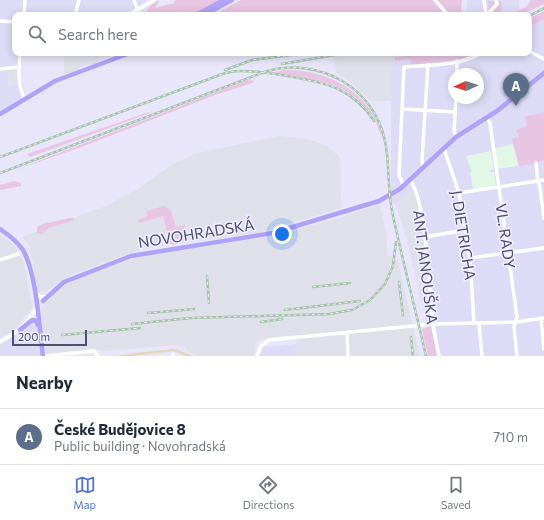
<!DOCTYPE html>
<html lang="en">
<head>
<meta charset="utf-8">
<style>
	:root { --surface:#fff; --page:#f2f2f3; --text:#1f2937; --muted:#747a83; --line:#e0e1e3; --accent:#5273de }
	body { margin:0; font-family:Commissioner,sans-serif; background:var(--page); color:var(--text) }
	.compass { position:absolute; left:448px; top:68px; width:36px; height:36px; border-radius:50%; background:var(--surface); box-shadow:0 2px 10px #0003; rotate:267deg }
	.scale { position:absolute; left:12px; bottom:10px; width:75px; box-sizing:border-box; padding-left:4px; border:2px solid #4c5073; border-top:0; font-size:11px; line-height:14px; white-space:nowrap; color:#4c5073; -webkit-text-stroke:3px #efecfe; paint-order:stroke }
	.you { position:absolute; left:282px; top:234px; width:14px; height:14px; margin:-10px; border:3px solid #fff; border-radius:50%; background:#1a73e8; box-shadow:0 0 0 6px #1a73e833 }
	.badge { display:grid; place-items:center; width:26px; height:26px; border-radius:50%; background:var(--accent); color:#fff; font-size:13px; font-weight:700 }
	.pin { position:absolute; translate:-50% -33px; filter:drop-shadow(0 1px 2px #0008) }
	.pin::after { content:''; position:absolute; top:21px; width:14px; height:12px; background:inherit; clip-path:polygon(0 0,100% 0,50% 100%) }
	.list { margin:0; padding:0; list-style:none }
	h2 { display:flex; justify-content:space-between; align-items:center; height:52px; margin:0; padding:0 16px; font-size:17px }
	h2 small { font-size:13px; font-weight:400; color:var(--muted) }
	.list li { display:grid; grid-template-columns:26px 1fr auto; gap:12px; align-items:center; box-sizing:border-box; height:56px; padding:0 16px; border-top:1px solid var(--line) }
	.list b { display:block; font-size:15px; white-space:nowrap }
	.list p { margin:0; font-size:13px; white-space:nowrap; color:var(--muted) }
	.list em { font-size:13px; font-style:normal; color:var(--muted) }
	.icon { flex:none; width:22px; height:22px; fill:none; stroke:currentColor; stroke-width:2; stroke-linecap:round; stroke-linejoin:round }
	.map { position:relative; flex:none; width:544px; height:356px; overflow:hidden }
	.search { position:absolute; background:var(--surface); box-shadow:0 2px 10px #0003; left:12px; right:12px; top:12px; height:44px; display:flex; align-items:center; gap:10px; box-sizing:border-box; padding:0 14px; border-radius:8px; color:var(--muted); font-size:15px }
	.sheet { height:108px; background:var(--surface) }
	nav { display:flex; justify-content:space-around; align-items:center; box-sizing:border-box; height:56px; border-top:1px solid var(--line); background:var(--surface); font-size:11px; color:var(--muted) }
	nav a { display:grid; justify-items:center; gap:2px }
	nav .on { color:var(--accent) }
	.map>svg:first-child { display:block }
</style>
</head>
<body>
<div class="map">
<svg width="544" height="356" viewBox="0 0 544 356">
	<rect width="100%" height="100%" fill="#e9e6fb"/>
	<path fill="#dedbf7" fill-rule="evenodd" d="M 0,0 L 148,0 L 131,11 L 114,15 L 15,15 L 15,53 L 22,53 L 20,69 L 8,71 L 9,85 L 22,83 L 28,99 L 16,108 L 0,116 Z
		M 468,0 L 519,0 L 519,10 L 509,15 L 455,15 L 456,11 L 466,12 Z
		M 544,19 L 544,356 L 439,356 L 414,187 L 396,205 L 391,203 L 391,66 L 395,61 L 410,59 L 411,65 L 458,60 L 478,53 L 529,53 L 529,27 ZM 454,74 L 478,74 L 478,98 L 454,98 Z
		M 34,321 L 38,326 L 42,356 L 0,356 L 0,342 Z
		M 297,344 L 297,356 L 260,356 L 263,347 Z"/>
	<path fill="#e0e0eb" d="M 64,53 L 122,53 L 120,55 L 98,58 L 98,63 L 82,66 L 79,70 L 64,75 Z
		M 370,53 L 395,53 L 395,61 L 391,66 L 391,101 L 371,101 L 353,84 L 335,72 L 333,57 Z
		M 17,70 L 18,83 L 10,85 L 8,71 Z
		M 279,136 L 307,139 L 327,146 L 340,157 L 341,208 L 261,232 L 142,249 L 73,274 L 44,292 L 38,293 L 30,246 L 22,237 L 106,206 L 138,189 L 171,165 L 194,154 Z
		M 415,186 L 422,220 L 433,321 L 426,322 L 404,229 L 396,205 Z
		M 379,204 L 386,231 L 388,257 L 395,254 L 396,260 L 398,260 L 420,356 L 297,356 L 296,335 L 265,338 L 255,343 L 255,356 L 196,356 L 186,350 L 186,348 L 175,345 L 104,351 L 93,349 L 46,356 L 40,310 L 57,290 L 81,277 L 141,256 L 275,236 L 346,216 Z
		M 0,235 L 14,245 L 24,262 L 32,307 L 15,330 L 0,338 Z"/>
	<path fill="#e2f7e6" d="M 513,144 L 519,166 L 498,169 L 495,148 Z
		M 491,151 L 494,169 L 490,170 L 490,172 L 494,172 L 496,186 L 473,189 L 470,173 L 472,172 L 466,156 Z"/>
	<path fill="#e8c5e3" d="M 157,0 L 159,1 L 155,8 L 174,3 L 175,0 L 221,0 L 193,15 L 142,15 L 146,14 L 148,8 Z
		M 241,0 L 433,0 L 445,15 L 213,15 Z
		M 437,0 L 462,0 L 461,14 L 457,13 L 456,15 L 451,15 Z
		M 531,0 L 544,0 L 544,4 L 521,15 L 509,15 L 526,7 Z
		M 488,1 L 502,2 L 501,14 L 489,13 Z
		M 544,11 L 544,19 L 529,27 L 529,18 Z
		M 403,53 L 478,53 L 458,60 L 411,65 L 410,59 L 395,61 L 395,57 L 403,56 Z
		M 284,70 C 329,69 374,94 384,141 C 380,134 377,122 371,114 C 339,73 312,85 270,73 Z
		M 254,77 L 253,83 L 218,94 L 79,148 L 15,170 L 245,81 L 250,79 L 252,81 Z
		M 149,112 L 150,113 L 30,157 L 27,154 Z
		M 544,112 L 544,160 L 535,164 L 519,166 L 512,139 L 519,137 L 516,130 L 527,126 L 525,117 Z
		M 14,181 L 21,183 L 21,186 L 0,190 L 0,185 Z
		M 164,206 L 170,209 L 176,227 L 185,225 L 185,241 L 173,245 L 170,243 L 163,216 L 139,223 L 138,220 L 148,216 L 146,211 L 133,215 Z
		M 69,218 L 74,218 L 74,220 L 49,228 L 42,234 L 37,233 L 37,227 L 47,222 L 48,223 Z
		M 431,326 L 437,356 L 428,356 L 422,329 Z"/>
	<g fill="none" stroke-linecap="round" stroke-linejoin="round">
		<path stroke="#e4d7bb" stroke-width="2.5" d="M 121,356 L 174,350 L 190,356"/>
		<path stroke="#fff" stroke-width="3.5" d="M 134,0 L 138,11
			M 435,0 L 448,15
			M 484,0 L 486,15
			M 24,15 L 25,0
			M 75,15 L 79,0
			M 128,15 L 155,0
			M 487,15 L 497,4 L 496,0
			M 0,21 L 15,22
			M 529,51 L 544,59
			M 20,53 C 19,66 17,87 25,98
			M 0,69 L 19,67
			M 457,74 L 457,61
			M 456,98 L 454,131 L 456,137
			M 403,109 L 455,112
			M 487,117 L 490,123 L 517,317 L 514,327 L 517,356
			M 444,149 L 459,193 L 470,258 L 474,323
			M 536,163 L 538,182
			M 423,168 L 422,160 L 428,65
			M 410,180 C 427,202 429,292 433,323 C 434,334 437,345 439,356
			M 539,182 L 544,218
			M 404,186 L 399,175 L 404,67 C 428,65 461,66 481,53
			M 459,193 L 544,180
			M 424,237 L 466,230
			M 470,258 L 544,248
			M 0,260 L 18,254
			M 35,292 L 40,297 L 46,297
			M 541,318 L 544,349
			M 479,323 L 482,356
			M 347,333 L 348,356
			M 0,342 L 20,330 L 37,308
			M 173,355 L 173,356
			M 45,356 L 94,351 L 98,356
			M 257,356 L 261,346 L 269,340 L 433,324 L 516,322 L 544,318"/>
		<path stroke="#b0a2f6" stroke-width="4.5" d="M 196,15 L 224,0
			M 204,15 L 232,0
			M 0,114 L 55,81 L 130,53
			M 0,229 C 9,235 17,241 23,250 C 37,275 39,326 43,356
			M 43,301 L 64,282 L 131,256 L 273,233 L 379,201 L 400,189 L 456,137 L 497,111 L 544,73
			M 20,330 L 32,320 L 36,321 L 38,325"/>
		<g stroke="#a5c4a7" stroke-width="2.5">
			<path id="rail" d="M 529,16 L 544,8
				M 282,64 L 347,53
				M 225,70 L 252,60 L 299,54
				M 0,157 L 217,76 C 224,73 232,71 241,71 C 262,71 319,80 338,89 C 353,96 365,107 374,121
				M 0,173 L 267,71 C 319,57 374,87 385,141 C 390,164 387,188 392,211 C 402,259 415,307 426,356
				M 207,276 L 209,303
				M 399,282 L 403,315
				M 313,287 L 350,283
				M 285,310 L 360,301
				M 148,313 L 194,309
				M 261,322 L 282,319
				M 132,324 L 190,318 L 329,314 L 352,310 L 370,300 L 385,284 L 393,266 L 396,242
				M 62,335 L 140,328
				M 411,337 L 413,356"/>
		</g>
		<use href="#rail" stroke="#efecfe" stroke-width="1" stroke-dasharray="3" stroke-linecap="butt"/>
	</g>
	<g text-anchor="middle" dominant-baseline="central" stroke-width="3.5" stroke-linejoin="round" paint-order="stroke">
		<g font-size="15" fill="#4c5073" stroke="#efecfe">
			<text transform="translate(196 233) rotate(-9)">NOVOHRADSKÁ</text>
			<text transform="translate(464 235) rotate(81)">J. DIETRICHA</text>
			<text transform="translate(506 236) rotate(82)">VL. RADY</text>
			<text transform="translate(426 267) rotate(83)">ANT. JANOUŠKA</text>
		</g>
	</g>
</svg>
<svg class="compass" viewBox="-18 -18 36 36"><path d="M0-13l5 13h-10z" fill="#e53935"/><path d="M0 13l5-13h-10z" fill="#747a83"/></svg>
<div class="scale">200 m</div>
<div class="you"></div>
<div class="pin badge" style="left:516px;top:106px;background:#5c6f8a">A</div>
<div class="search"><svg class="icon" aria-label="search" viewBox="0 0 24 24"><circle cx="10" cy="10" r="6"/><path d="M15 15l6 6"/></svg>Search here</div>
</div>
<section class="sheet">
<h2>Nearby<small></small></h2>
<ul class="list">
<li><span class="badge" style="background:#5c6f8a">A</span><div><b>České Budějovice 8</b><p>Public building · Novohradská</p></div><em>710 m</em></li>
</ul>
</section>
<nav>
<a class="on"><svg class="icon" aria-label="map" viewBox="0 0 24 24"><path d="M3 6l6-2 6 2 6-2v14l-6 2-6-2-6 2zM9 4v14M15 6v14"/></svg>Map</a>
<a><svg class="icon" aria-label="directions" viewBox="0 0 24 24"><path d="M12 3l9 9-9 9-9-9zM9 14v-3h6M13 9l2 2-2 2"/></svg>Directions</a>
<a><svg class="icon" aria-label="saved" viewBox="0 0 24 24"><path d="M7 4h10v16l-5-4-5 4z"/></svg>Saved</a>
</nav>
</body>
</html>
